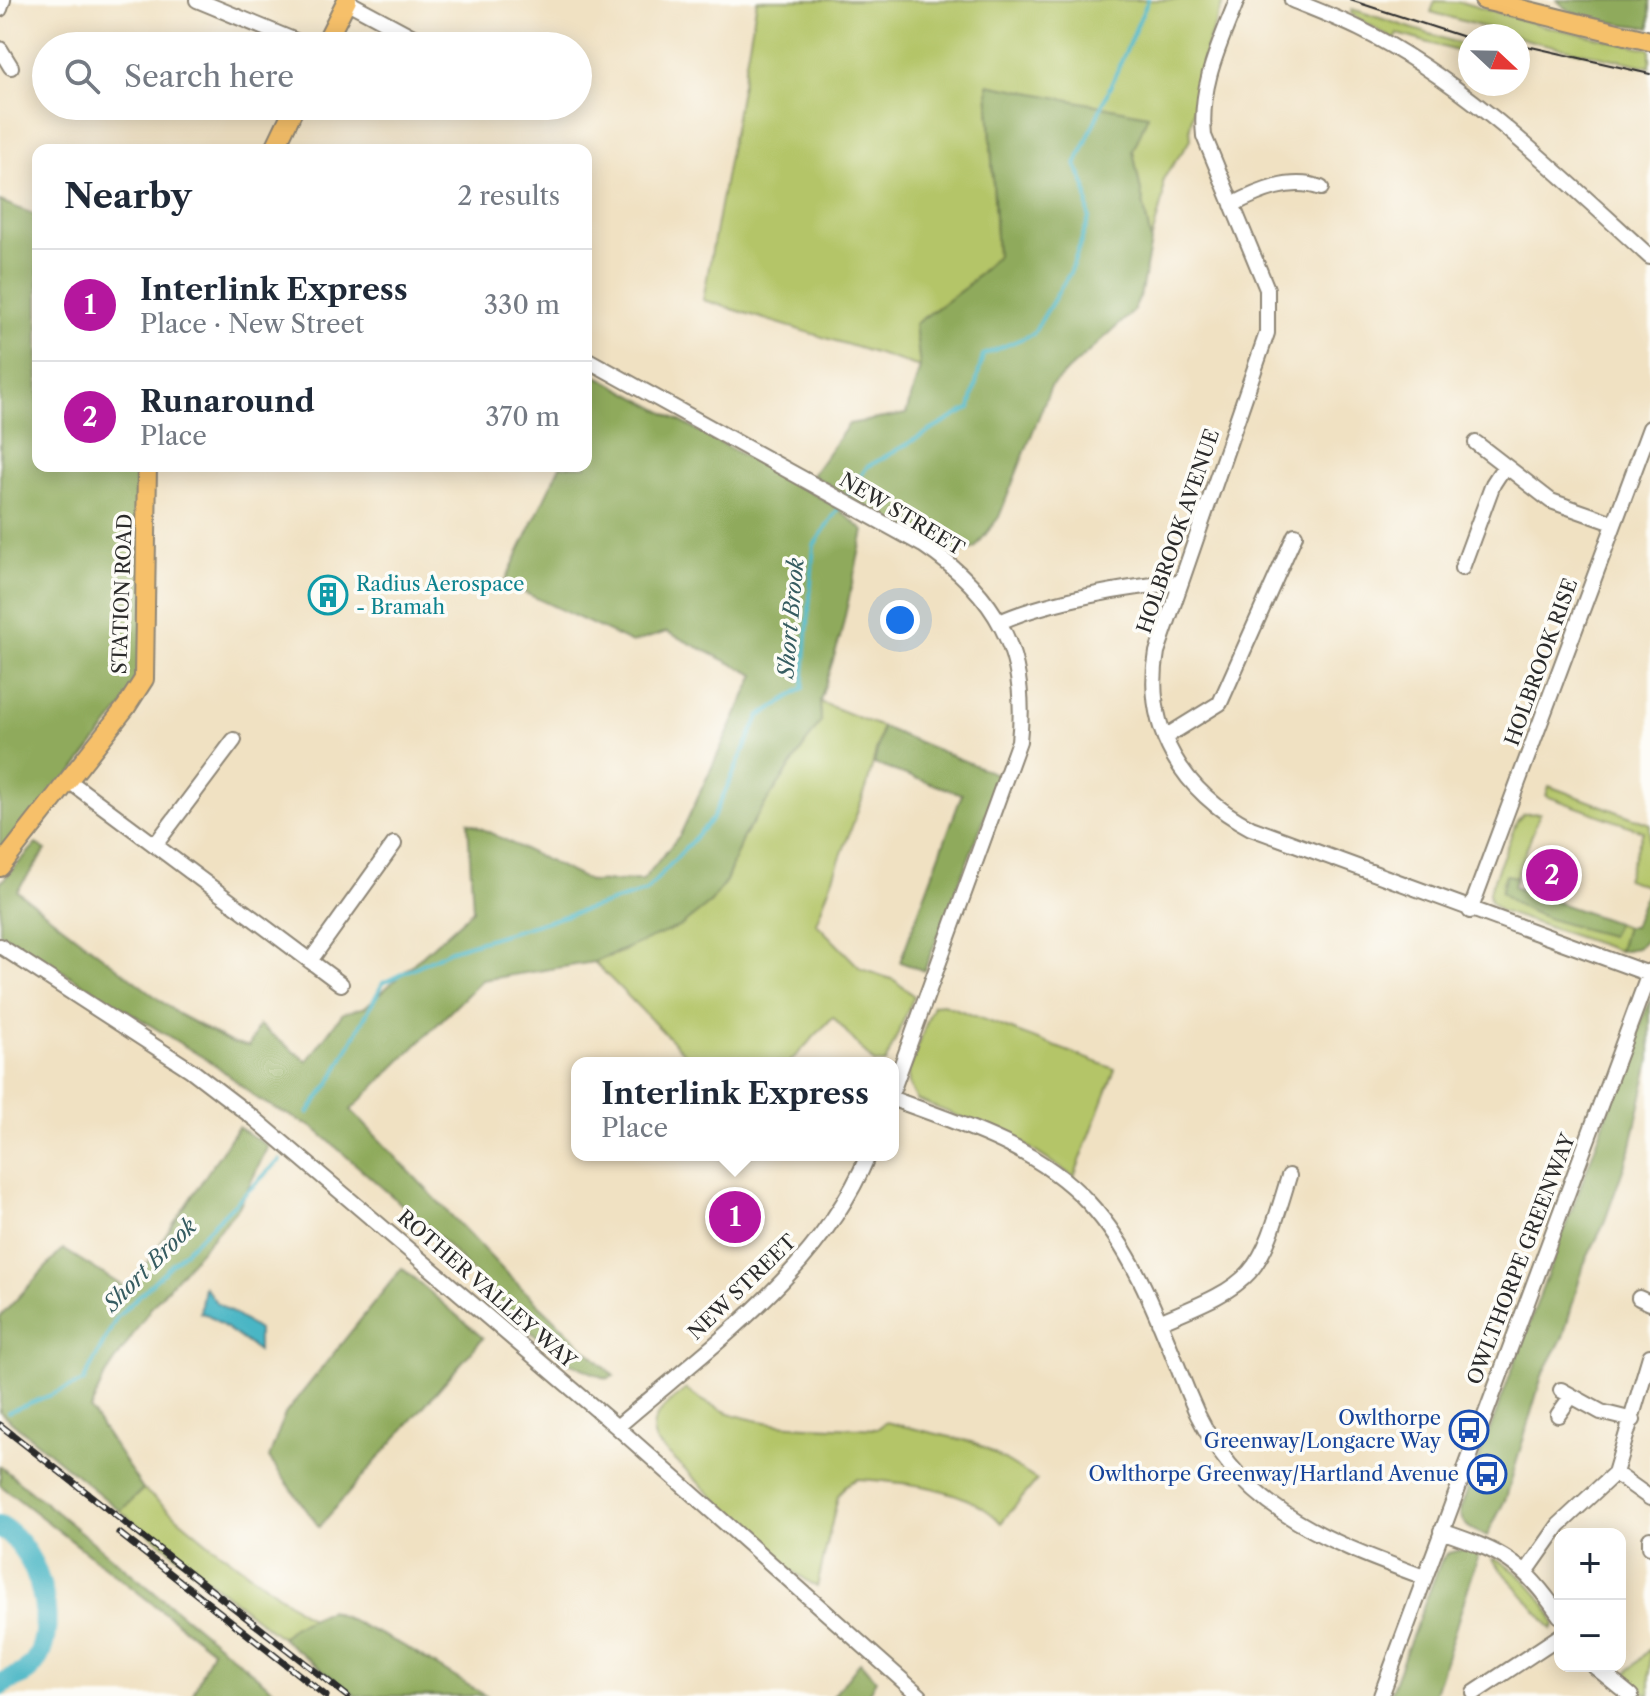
<!DOCTYPE html>
<html lang="en">
<head>
<meta charset="utf-8">
<style>
	:root { --surface:#fff; --page:#f2f2f3; --text:#1f2937; --muted:#747a83; --line:#e0e1e3; --accent:#b5179e }
	body { margin:0; font-family:"Libre Caslon Text",serif; background:var(--page); color:var(--text) }
	.controls { position:absolute; right:24px; bottom:24px; display:grid; overflow:hidden; border-radius:16px; box-shadow:0 4px 20px #0003 }
	.controls button { width:72px; height:72px; display:grid; place-items:center; padding:0; border:0; border-bottom:2px solid var(--line); background:var(--surface); color:var(--text); font:40px sans-serif }
	.compass { position:absolute; left:1458px; top:24px; width:72px; height:72px; border-radius:50%; background:var(--surface); box-shadow:0 4px 20px #0003; rotate:112deg }
	.you { position:absolute; left:900px; top:620px; width:28px; height:28px; margin:-20px; border:6px solid #fff; border-radius:50%; background:#1a73e8; box-shadow:0 0 0 12px #1a73e833 }
	.badge { display:grid; place-items:center; width:52px; height:52px; border-radius:50%; background:var(--accent); color:#fff; font-size:26px; font-weight:700 }
	.pin { position:absolute; translate:-50% -50%; border:4px solid #fff; box-shadow:0 2px 8px #0006 }
	.popup { position:absolute; left:571px; top:1057px; width:328px; height:104px; box-sizing:border-box; display:grid; place-content:center; border-radius:16px; background:var(--surface); filter:drop-shadow(0 2px 6px #0005); font-size:26px; white-space:nowrap; color:var(--muted) }
	.popup b { font-size:30px; color:var(--text) }
	.popup::after { content:''; position:absolute; left:50%; top:100%; margin-left:-16px; border:16px solid transparent; border-top-color:var(--surface) }
	.list { margin:0; padding:0; list-style:none }
	h2 { display:flex; justify-content:space-between; align-items:center; height:104px; margin:0; padding:0 32px; font-size:34px }
	h2 small { font-size:26px; font-weight:400; color:var(--muted) }
	.list li { display:grid; grid-template-columns:52px 1fr auto; gap:24px; align-items:center; box-sizing:border-box; height:112px; padding:0 32px; border-top:2px solid var(--line) }
	.list b { display:block; font-size:30px; white-space:nowrap }
	.list p { margin:0; font-size:26px; white-space:nowrap; color:var(--muted) }
	.list em { font-size:26px; font-style:normal; color:var(--muted) }
	.icon { flex:none; width:44px; height:44px; fill:none; stroke:currentColor; stroke-width:2; stroke-linecap:round; stroke-linejoin:round }
	.map { position:relative; flex:none; width:1650px; height:1696px; overflow:hidden }
	.search { position:absolute; background:var(--surface); box-shadow:0 4px 20px #0003; left:32px; top:32px; width:560px; height:88px; display:flex; align-items:center; gap:20px; box-sizing:border-box; padding:0 28px; border-radius:44px; color:var(--muted); font-size:30px }
	.panel { position:absolute; background:var(--surface); box-shadow:0 4px 20px #0003; left:32px; top:144px; width:560px; height:328px; border-radius:16px }
	.map>svg:first-child { display:block }
</style>
</head>
<body>
<div class="map">
<svg width="1650" height="1696" viewBox="0 0 1650 1696">
	<rect width="100%" height="100%" fill="#fdfcf7"/>
	<filter id="ink" filterUnits="userSpaceOnUse"><feTurbulence type="fractalNoise" baseFrequency=".0125" numOctaves="2"/><feDisplacementMap in="SourceGraphic" scale="16" xChannelSelector="R" yChannelSelector="G"/><feConvolveMatrix kernelMatrix="1 2 1 2 8 2 1 2 1" color-interpolation-filters="sRGB"/></filter>
	<filter id="wash" filterUnits="userSpaceOnUse"><feTurbulence type="fractalNoise" baseFrequency=".006" numOctaves="4" result="noise"/><feDisplacementMap in="SourceGraphic" scale="32" xChannelSelector="R" yChannelSelector="G"/><feGaussianBlur stdDeviation="1.8" result="paint"/><feColorMatrix in="noise" values="0 0 0 0 0 0 0 0 0 0 0 0 0 0 0 0 0 1.4 0 .05"/><feComposite in="paint" operator="in"/></filter>
	<g filter="url(#wash)">
		<rect width="100%" height="100%" fill="#f0e1c2"/>
		<path fill="#b4c568" stroke="#70784a" stroke-width="2" d="M 757,0 L 1224,0 L 1206,48 L 1190,127 L 1191,139 L 1163,179 L 1163,197 L 1151,242 L 1133,151 L 988,85 L 997,256 L 966,287 L 915,324 L 920,367 L 703,300 Z
			M 1435,1 L 1460,2 L 1540,25 L 1650,49 L 1650,67 L 1536,42 L 1431,12 Z
			M 1352,9 L 1470,47 L 1470,55 L 1398,34 L 1395,40 L 1351,14 Z
			M 820,702 L 882,727 L 867,786 L 816,923 L 861,969 L 894,980 L 914,996 L 885,1063 L 874,1063 L 833,1017 L 789,1063 L 694,1063 L 594,962 L 624,951 L 726,881 L 743,837 L 821,721 Z
			M 1549,786 L 1650,824 L 1648,887 L 1626,879 L 1643,831 L 1546,796 Z
			M 1540,813 L 1516,877 L 1506,875 L 1502,883 L 1539,915 L 1610,936 L 1616,923 L 1626,927 L 1619,951 L 1500,911 L 1490,901 L 1489,892 L 1517,821 L 1523,814 Z
			M 943,1004 L 1115,1069 L 1074,1177 L 1016,1139 L 917,1100 L 909,1085 L 908,1074 L 933,1005 Z
			M 686,1389 C 741,1433 811,1424 877,1429 L 886,1422 L 976,1443 L 1037,1480 L 1001,1523 C 969,1487 903,1482 857,1479 L 846,1485 L 838,1496 L 817,1587 L 788,1568 L 657,1443 C 643,1418 669,1405 686,1389 Z
			M 143,1489 L 211,1545 L 311,1619 L 281,1638 L 120,1511 Z
			M 1495,1558 C 1519,1571 1545,1597 1555,1624 L 1552,1629 L 1492,1559 Z
			M 1650,1649 L 1650,1696 L 1625,1683 L 1624,1676 Z"/>
		<path fill="#8faa5c" stroke="#5d6a44" stroke-width="2" d="M 1557,0 L 1650,0 L 1650,28 C 1623,23 1575,23 1557,0 Z
			M 988,84 L 1148,115 L 1133,151 L 1151,242 L 1140,297 L 1133,312 L 1051,386 L 999,517 L 975,548 L 951,557 L 812,475 L 849,424 L 906,414 L 920,367 L 915,324 L 966,287 L 997,256 Z
			M 0,201 L 38,216 L 38,466 L 147,466 L 144,679 L 0,867 Z
			M 586,370 L 803,488 L 839,509 L 864,531 L 840,638 L 820,701 L 821,721 L 743,837 L 726,881 L 711,902 L 681,926 L 594,962 L 482,980 L 351,1110 L 505,1272 L 614,1376 L 606,1379 L 566,1361 L 522,1324 L 440,1238 L 314,1128 L 259,1100 L 217,1066 L 0,933 L 0,883 L 36,844 L 46,850 L 17,891 L 178,1014 L 230,1042 L 249,1046 L 259,1025 L 307,1061 L 343,1013 L 365,1007 L 473,910 L 468,822 L 591,882 L 643,880 L 680,835 L 755,675 L 667,632 L 632,643 L 504,583 L 560,466 L 586,466 L 586,411 L 592,398 L 586,395 Z
			M 882,727 L 1001,776 L 924,971 L 900,962 L 962,794 L 874,764 Z
			M 1506,875 L 1516,877 L 1513,887 L 1616,923 L 1610,936 C 1580,928 1522,915 1501,892 Z
			M 1650,881 L 1650,936 L 1637,948 L 1619,951 L 1626,927 L 1633,927 Z
			M 1650,999 L 1650,1060 L 1630,1150 L 1603,1226 L 1584,1264 L 1563,1337 L 1542,1376 L 1506,1498 L 1487,1536 C 1474,1531 1460,1526 1460,1510 Z
			M 238,1127 L 268,1146 L 239,1207 L 152,1306 L 104,1378 L 90,1410 L 143,1489 L 120,1511 L 0,1412 L 0,1317 L 63,1249 L 129,1290 Z
			M 402,1268 L 483,1338 L 319,1527 L 269,1458 L 285,1414 Z
			M 0,1466 L 281,1696 L 192,1696 L 212,1650 L 0,1485 Z
			M 1466,1549 L 1480,1550 L 1434,1696 L 1389,1696 L 1441,1561 L 1448,1553 Z
			M 329,1610 L 402,1645 L 486,1696 L 356,1696 L 281,1638 L 294,1626 Z
			M 860,1662 L 876,1680 L 867,1696 L 833,1696 Z"/>
		<path fill="#49b6c5" stroke="#3a7078" stroke-width="2" d="M 204,1286 L 216,1302 L 258,1330 L 258,1351 L 208,1315 L 200,1313 Z"/>
		<g fill="none" stroke-linecap="round" stroke-linejoin="round">
			<path stroke="#49b6c5" stroke-width="4" d="M 846,498 L 867,467 L 970,408 L 983,355 L 1033,334 L 1071,271 L 1089,218 L 1086,187 L 1076,165 L 1148,0
				M 308,1113 L 331,1081 L 383,983 L 451,950 L 645,892 L 713,818 L 759,717 L 803,688 L 814,545 L 841,505
				M 8,1412 L 83,1382 L 117,1317 L 280,1160"/>
			<path stroke="#49b6c5" stroke-width="22" d="M 0,1527 C 40,1548 64,1637 28,1670 C 20,1677 8,1679 0,1685"/>
		</g>
	</g>
	<g filter="url(#ink)">
		<g fill="none" stroke-linecap="round" stroke-linejoin="round">
			<g stroke="#8e8676" stroke-width="18">
				<path id="minor" d="M 197,0 L 308,46
					M 1237,0 C 1219,46 1199,86 1204,136 L 1267,289 L 1267,333 L 1157,652 C 1143,730 1184,793 1251,828 L 1649,974
					M 1292,0 C 1314,9 1338,18 1360,29 C 1464,80 1564,179 1650,257
					M 346,1 L 428,45
					M 0,9 L 3,0
					M 0,49 L 11,67
					M 1232,205 C 1259,191 1291,177 1321,188
					M 586,359 L 923,545 C 996,594 1029,652 1019,741 L 893,1089
					M 1476,443 L 1551,501 L 1613,523
					M 1462,568 L 1493,484 L 1504,467
					M 1000,622 C 1043,602 1133,585 1180,583
					M 1165,737 L 1220,703 L 1295,535
					M 69,781 L 341,984
					M 155,845 L 234,740
					M 1470,911 L 1650,428
					M 0,946 L 191,1070 L 255,1119 L 617,1427 L 920,1696
					M 310,961 L 394,844
					M 893,1099 C 963,1125 1036,1146 1089,1203 C 1138,1256 1162,1329 1189,1395 C 1233,1506 1321,1539 1424,1577
					M 1639,1298 L 1650,1303
					M 1159,1322 C 1257,1282 1259,1277 1289,1176
					M 1561,1390 L 1601,1412 L 1633,1420
					M 1558,1415 L 1570,1398
					M 617,1427 C 708,1348 821,1270 868,1155
					M 1615,1473 L 1650,1498
					M 1441,1531 C 1503,1552 1522,1561 1560,1616
					M 1650,1539 L 1650,1547
					M 1526,1572 L 1559,1525 L 1615,1473 L 1650,1356
					M 1594,1666 L 1631,1696
					M 1474,1693 L 1560,1636
					M 1381,1696 L 1650,971"/>
			</g>
			<g stroke="#8e8676" stroke-width="22">
				<path id="major" d="M 1484,0 L 1650,41
					M 324,46 L 347,0
					M 274,150 L 295,106
					M 0,867 L 126,707 L 144,679 L 147,466"/>
			</g>
			<use href="#minor" stroke="#fff" stroke-width="14"/>
			<use href="#major" stroke="#f6c06b" stroke-width="18"/>
			<path stroke="#2b2b2b" stroke-width="2" d="M 1350,0 L 1470,39
				M 1518,44 L 1650,74"/>
			<g stroke="#2b2b2b" stroke-width="7">
				<path id="rail" d="M 0,1425 L 347,1696
					M 119,1533 L 326,1696"/>
			</g>
			<use href="#rail" stroke="#fdfcf7" stroke-width="4" stroke-dasharray="12" stroke-linecap="butt"/>
		</g>
	</g>
	<defs>
		<g id="building-ring" transform="scale(2)"><circle r="9.5" fill="#fdfcf7" stroke="#0f9aa8" stroke-width="1.5"/><path d="M-4-6H4V6H1V3H-1V6H-4ZM-2.5-4.3h1.7v1.8h-1.7ZM.8-4.3h1.7v1.8H.8ZM-2.5-1h1.7V.8h-1.7ZM.8-1h1.7V.8H.8Z" fill="#0f9aa8"/></g>
		<g id="bus-ring" transform="scale(2)"><circle r="9.5" fill="#fdfcf7" stroke="#1a4fb4" stroke-width="1.5"/><path d="M-5-6H5V4H4V6H2V4H-2V6H-4V4H-5ZM-3.5-4V0h7V-4ZM-3.5 1.2v1.5H-2V1.2ZM2 1.2v1.5H3.5V1.2Z" fill="#1a4fb4"/></g>
	</defs>
	<g fill-rule="evenodd">
		<use href="#building-ring" x="328" y="595"/>
		<use href="#bus-ring" x="1469" y="1430"/>
		<use href="#bus-ring" x="1487" y="1474"/>
	</g>
	<g text-anchor="middle" dominant-baseline="central" stroke-width="7" stroke-linejoin="round" paint-order="stroke">
		<g font-size="20" fill="#2b2b2b" stroke="#fdfcf7">
			<text transform="translate(902 514) rotate(31)">NEW STREET</text>
			<text transform="translate(1178 531) rotate(-71)">HOLBROOK AVENUE</text>
			<text transform="translate(122 594) rotate(-88)">STATION ROAD</text>
			<text transform="translate(1541 662) rotate(-70)">HOLBROOK RISE</text>
			<text transform="translate(1521 1259) rotate(-69)">OWLTHORPE GREENWAY</text>
			<text transform="translate(742 1287) rotate(-44)">NEW STREET</text>
			<text transform="translate(487 1289) rotate(41)">ROTHER VALLEY WAY</text>
		</g>
		<g font-size="20" fill="#0d838f" stroke="#fdfcf7" text-anchor="start">
			<text x="356" y="584">Radius Aerospace<tspan x="356" dy="23">- Bramah</tspan></text>
		</g>
		<g font-size="20" fill="#164399" stroke="#fdfcf7" text-anchor="end">
			<text x="1441" y="1418">Owlthorpe<tspan x="1441" dy="23">Greenway/Longacre Way</tspan></text>
			<text x="1459" y="1474">Owlthorpe Greenway/Hartland Avenue</text>
		</g>
		<g font-size="22" font-style="italic" fill="#365c61" stroke="#fdfcf7">
			<text transform="translate(791 618) rotate(-85)">Short Brook</text>
			<text transform="translate(150 1265) rotate(-45)">Short Brook</text>
		</g>
	</g>
</svg>
<div class="controls">
<button>+</button>
<button>−</button>
</div>
<svg class="compass" viewBox="-18 -18 36 36"><path d="M0-13l5 13h-10z" fill="#e53935"/><path d="M0 13l5-13h-10z" fill="#747a83"/></svg>
<div class="you"></div>
<div class="pin badge" style="left:735px;top:1217px">1</div>
<div class="popup"><b>Interlink Express</b>Place</div>
<div class="pin badge" style="left:1552px;top:875px">2</div>
<div class="search"><svg class="icon" aria-label="search" viewBox="0 0 24 24"><circle cx="10" cy="10" r="6"/><path d="M15 15l6 6"/></svg>Search here</div>
<section class="panel">
<h2>Nearby<small>2 results</small></h2>
<ul class="list">
<li><span class="badge">1</span><div><b>Interlink Express</b><p>Place · New Street</p></div><em>330 m</em></li>
<li><span class="badge">2</span><div><b>Runaround</b><p>Place</p></div><em>370 m</em></li>
</ul>
</section>
</div>
</body>
</html>
